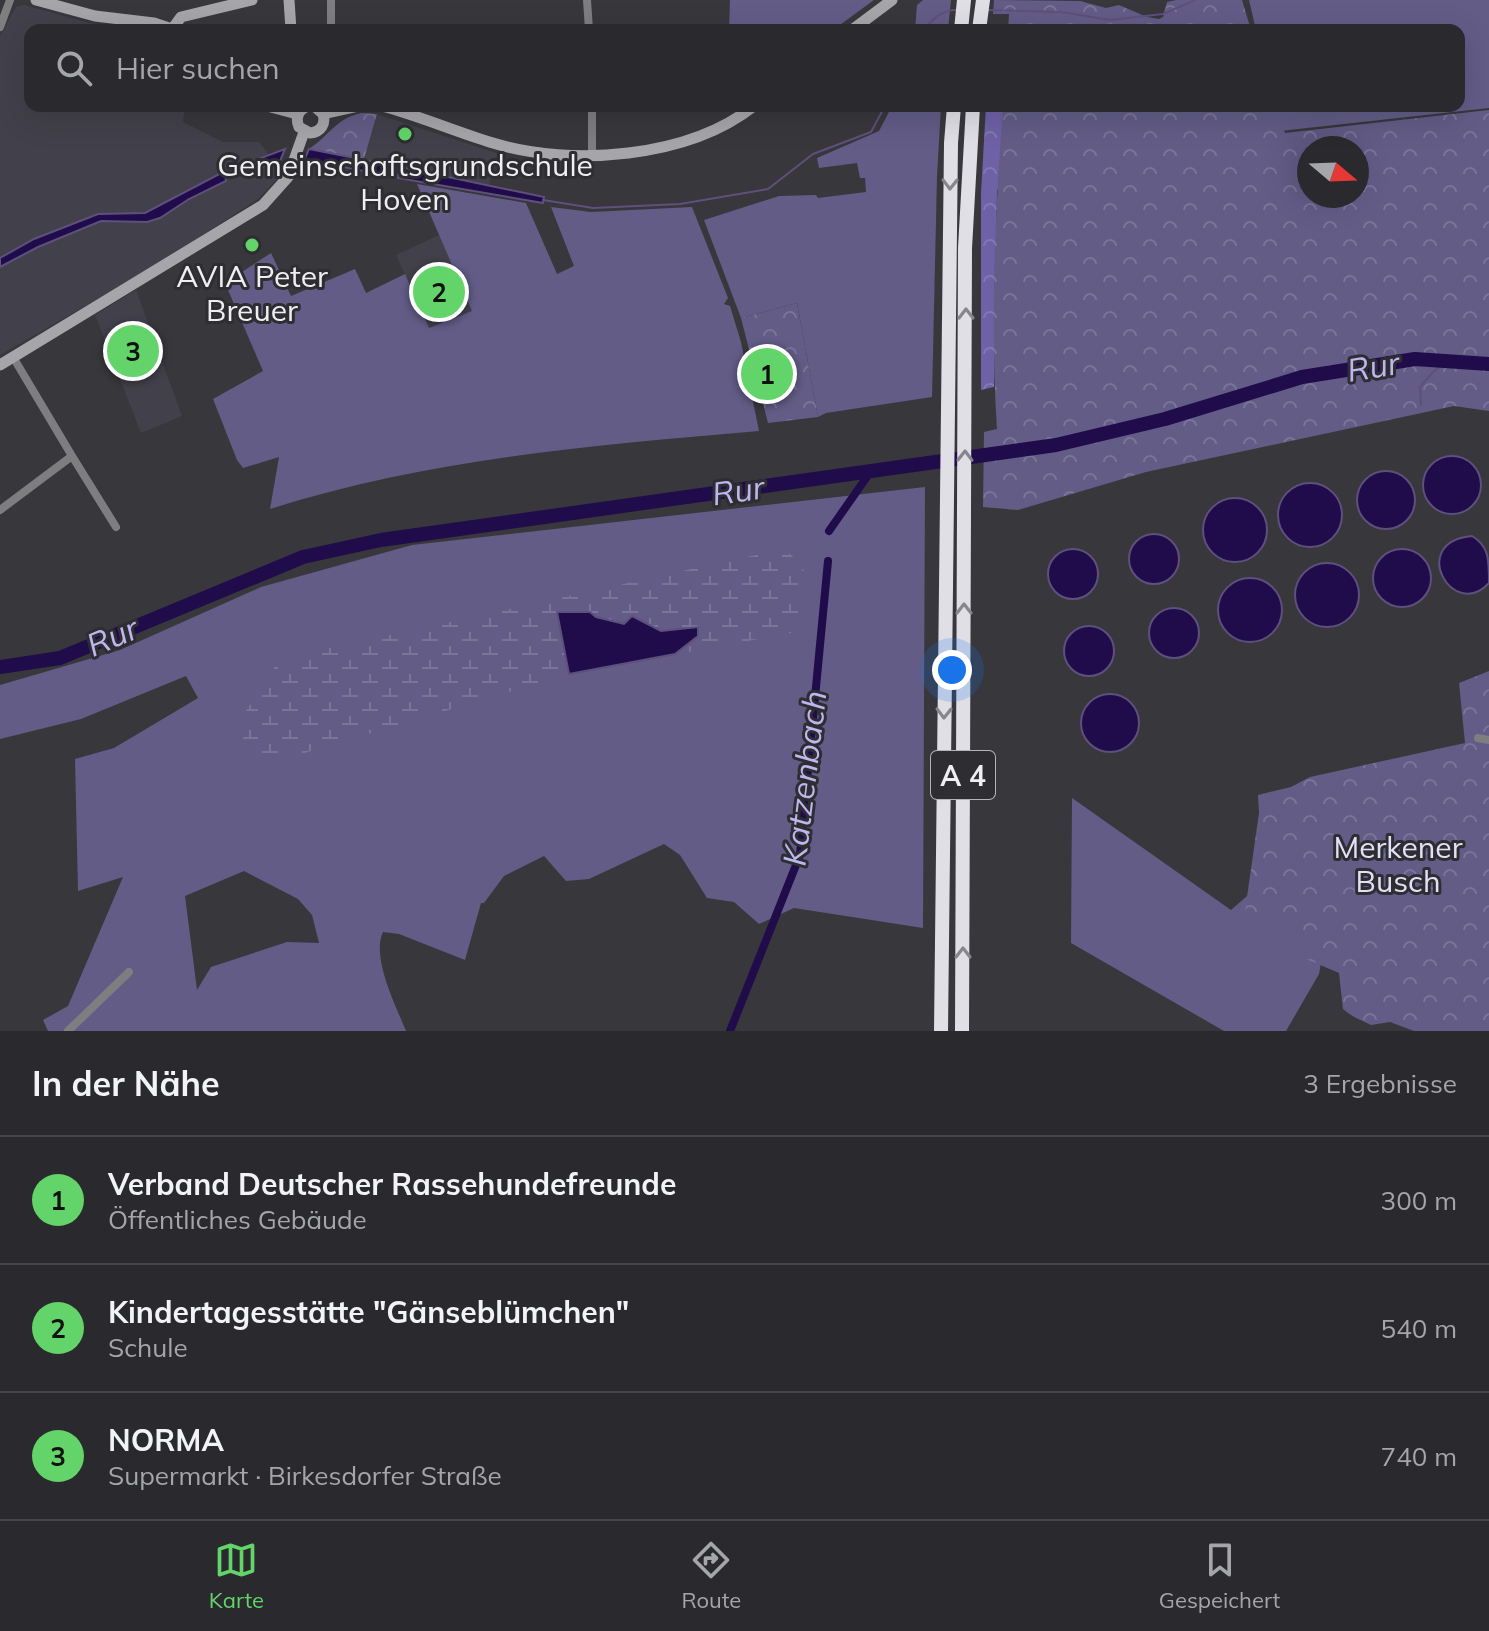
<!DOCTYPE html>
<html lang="de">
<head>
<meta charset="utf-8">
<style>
	:root { --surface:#2a292d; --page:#363539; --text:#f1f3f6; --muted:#a5a6aa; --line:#464549; --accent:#62d469 }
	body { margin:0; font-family:Mulish,sans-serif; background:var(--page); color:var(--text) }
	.compass { position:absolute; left:1297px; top:136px; width:72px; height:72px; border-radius:50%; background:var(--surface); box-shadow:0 8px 32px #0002; rotate:109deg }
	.you { position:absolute; left:952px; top:670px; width:28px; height:28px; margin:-20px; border:6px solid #fff; border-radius:50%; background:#1a73e8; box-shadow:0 0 0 12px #1a73e833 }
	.badge { display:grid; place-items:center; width:52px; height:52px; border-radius:50%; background:var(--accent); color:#111; font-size:26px; font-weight:700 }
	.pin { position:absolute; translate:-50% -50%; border:4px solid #fff; box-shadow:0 2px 8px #0006 }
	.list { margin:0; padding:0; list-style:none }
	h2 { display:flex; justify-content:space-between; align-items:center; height:104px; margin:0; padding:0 32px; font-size:34px }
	h2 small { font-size:26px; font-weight:400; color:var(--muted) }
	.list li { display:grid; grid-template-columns:52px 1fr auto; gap:24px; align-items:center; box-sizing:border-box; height:128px; padding:0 32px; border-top:2px solid var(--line) }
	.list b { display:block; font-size:30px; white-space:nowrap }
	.list p { margin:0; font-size:26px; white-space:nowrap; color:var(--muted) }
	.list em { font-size:26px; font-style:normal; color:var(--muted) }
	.icon { flex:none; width:44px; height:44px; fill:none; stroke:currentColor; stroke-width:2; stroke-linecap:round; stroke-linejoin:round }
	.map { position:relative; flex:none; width:1489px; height:1031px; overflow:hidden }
	.search { position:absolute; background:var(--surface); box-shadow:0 8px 32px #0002; left:24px; right:24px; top:24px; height:88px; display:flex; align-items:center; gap:20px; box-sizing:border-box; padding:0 28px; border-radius:16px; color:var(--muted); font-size:30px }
	.sheet { height:488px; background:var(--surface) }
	nav { display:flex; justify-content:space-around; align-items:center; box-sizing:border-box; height:112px; border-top:2px solid var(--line); background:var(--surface); font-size:22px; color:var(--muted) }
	nav a { display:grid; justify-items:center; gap:4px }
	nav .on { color:var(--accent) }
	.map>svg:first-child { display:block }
</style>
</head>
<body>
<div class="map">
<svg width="1489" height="1031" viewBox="0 0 1489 1031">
	<defs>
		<pattern id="forest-crowns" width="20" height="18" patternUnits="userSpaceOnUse" patternTransform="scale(2)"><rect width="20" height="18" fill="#6e61a6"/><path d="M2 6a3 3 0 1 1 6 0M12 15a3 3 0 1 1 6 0" fill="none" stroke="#8378b3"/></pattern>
		<pattern id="wetland-marsh" width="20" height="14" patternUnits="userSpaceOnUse" patternTransform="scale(2)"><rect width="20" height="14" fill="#625c87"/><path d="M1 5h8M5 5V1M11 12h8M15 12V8" fill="none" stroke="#797498"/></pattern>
		<pattern id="park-crowns" width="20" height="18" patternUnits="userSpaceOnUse" patternTransform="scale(2)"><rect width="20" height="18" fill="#625c87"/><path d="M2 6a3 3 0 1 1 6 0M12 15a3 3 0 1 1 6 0" fill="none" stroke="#797498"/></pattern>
	</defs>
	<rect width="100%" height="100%" fill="#38373c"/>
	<path fill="#42414b" d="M 24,5 L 89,23 L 162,30 L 30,30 L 30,106 L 185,106 L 183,122 L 223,142 L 259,142 L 281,170 L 276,180 L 258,199 L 153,267 L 0,355 L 0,36 L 16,7 Z
		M 377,114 L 499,154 L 489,185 L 364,159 Z
		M 439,235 L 473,311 L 429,328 L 396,255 Z
		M 136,290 L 182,416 L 141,433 L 95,315 Z"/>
	<path fill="#625c87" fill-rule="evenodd" d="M 730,0 L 874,0 L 833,30 L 729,30 Z
		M 923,0 L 951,0 L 948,30 L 915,30 L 917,5 Z
		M 1249,0 L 1489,0 L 1489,108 L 1280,131 L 1274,106 L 1459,106 L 1459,30 L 1256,30 Z
		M 892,106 L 941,106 L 937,176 L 932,397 L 826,413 L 818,417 L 797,303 L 741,318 L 704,220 L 779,196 L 816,195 L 818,198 L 866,192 L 865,178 L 860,178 L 857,163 L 819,168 L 817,158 L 879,131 Z
		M 417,184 L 526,203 L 557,274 L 574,266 L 551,207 L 591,212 L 692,207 L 728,298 L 724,304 L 730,306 L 741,342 L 759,431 C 594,445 428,459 270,509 L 279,457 L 243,468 L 237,460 L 213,399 L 263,371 L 225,283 L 271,253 L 291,296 L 355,269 L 366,293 L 405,274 L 429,328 L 472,311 Z
		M 925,487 L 923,928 L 794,908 L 759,924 L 734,902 L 707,898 L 680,855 L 664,844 L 589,879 L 566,881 L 544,856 L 504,876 L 484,903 L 481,903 L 465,960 L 399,934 L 383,932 C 371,957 396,1006 406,1031 L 48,1031 L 43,1020 L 68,1006 L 123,877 L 78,891 L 75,759 L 114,748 L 198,698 L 186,676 L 81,719 L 0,739 L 0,685 L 120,650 L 261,587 L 412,545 ZM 244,871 L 298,899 L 312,915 L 319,943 L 287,942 L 211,967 L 197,990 L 185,896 Z
		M 1072,798 L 1231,910 L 1263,882 L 1328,923 L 1319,974 L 1286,1031 L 1224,1031 L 1071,943 Z"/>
	<path fill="url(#forest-crowns)" d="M 986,106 L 1274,106 L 997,190 L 994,387 L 981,390 L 981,193 Z"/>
	<path fill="url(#wetland-marsh)" d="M 783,549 L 804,565 L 796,632 L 569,674 L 261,766 L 243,743 L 244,714 L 280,659 Z"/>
	<path fill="url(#park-crowns)" fill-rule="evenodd" d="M 994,0 L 1080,1 L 1106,8 L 1119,5 L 1147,17 L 1159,19 L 1163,17 L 1167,2 L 1176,0 L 1242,0 L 1251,30 L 1008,30 L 1009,14 L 993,14 Z
		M 1003,106 L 1276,106 L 1285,133 L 1489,110 L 1489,411 L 1454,406 L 1146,472 L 1018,510 L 983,507 L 984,432 L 997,429 C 990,322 995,213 1003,106 ZM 1357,148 L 1357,196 L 1309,196 L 1309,148 Z
		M 362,113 L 377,114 L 364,159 L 332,155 L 309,149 C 330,135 336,118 362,113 Z
		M 797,303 L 818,417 L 768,423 L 741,318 Z
		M 1489,671 L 1489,1031 L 1414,1031 L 1390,1022 L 1371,1025 C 1361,1020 1352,1017 1343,1009 L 1339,973 L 1304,958 L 1312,934 L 1269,920 L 1244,918 L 1259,813 L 1258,795 L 1291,787 L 1310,777 L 1465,743 L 1459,683 Z"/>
	<path fill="#200c4a" stroke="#5e507c" stroke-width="2" d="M 285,149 L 280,161 L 251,171 L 248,163 Z
		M 309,149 L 395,166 L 393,177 L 305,159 Z
		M 400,167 L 544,197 L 543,203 L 398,178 Z
		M 225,171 L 226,181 L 189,199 L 160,218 L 147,222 L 101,221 L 38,247 L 0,267 L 0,258 L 34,239 L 98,214 L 145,213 Z
		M1423 485a29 29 0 1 1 58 0a29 29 0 1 1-58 0Z
		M1357 500a29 29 0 1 1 58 0a29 29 0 1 1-58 0Z
		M1278 515a32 32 0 1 1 64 0a32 32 0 1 1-64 0Z
		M1203 530a32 32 0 1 1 64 0a32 32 0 1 1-64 0Z
		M1129 559a25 25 0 1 1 50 0a25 25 0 1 1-50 0Z
		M 1472,536 C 1489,546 1489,559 1489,583 C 1453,622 1407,542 1472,536 Z
		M1048 574a25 25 0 1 1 50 0a25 25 0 1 1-50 0Z
		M1373 578a29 29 0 1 1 58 0a29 29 0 1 1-58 0Z
		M1295 595a32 32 0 1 1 64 0a32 32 0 1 1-64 0Z
		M1218 610a32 32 0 1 1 64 0a32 32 0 1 1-64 0Z
		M1149 633a25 25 0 1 1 50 0a25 25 0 1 1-50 0Z
		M 557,612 L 590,612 L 596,617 L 624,624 L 632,616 L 661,631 L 698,627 L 698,636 L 675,654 L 569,674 Z
		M1064 651a25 25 0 1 1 50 0a25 25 0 1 1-50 0Z
		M1081 723a29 29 0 1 1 58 0a29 29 0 1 1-58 0Z"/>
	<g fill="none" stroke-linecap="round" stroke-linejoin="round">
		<path stroke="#5e507c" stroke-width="2" d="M 986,10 L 1061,12 L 1110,20 L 1163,14 L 1195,0
			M 925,30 C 931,19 943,10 956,10
			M 543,200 L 593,208 L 680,204 L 768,189 L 813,154 L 871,132 L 885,106
			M 1421,405 L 1420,387 L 1433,372 L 1447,361"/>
		<path stroke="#200c4a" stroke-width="8" d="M 829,531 L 871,471
			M 730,1031 L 800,855 L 828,561"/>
		<path stroke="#200c4a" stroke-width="14" d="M 0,667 L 60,658 L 303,557 L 381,540 L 1056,445 L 1165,419 L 1302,377 L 1415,359 L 1489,364"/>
		<path stroke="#7e7e81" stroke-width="8" d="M 587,0 L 589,30
			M 0,27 L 10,0
			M 331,30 L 331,0
			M 592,106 L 592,155
			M 592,107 L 631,108
			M 72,456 L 116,527
			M 0,510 L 72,456 L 13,357
			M 1478,738 L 1489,740
			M 68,1031 L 129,972"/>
		<path stroke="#a6a5aa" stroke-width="11" d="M 36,0 L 95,16 L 154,23 L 175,30
			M 289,0 L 291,30
			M 173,28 L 181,17 L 252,0
			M 852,30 L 892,0
			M 267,106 L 297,114
			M 308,106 C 298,110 295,118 299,127 L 310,133 C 321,132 326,124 323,114 L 314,106
			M 382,106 C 420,116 456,132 493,143 C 572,167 688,158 754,106
			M 323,114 L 359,106
			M 0,365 L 263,205 L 288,177 L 304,132"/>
		<path stroke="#e0dfe6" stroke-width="14" d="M 961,30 L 964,0
			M 979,30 L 983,0
			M 941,1031 L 951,143 L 954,106
			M 962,1031 L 965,248 L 973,106"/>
	</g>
	<defs><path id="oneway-chevron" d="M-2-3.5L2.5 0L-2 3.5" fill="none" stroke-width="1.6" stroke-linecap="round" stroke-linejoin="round" transform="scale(2)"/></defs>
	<g stroke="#87868c">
		<use href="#oneway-chevron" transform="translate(950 184) rotate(91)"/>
		<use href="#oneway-chevron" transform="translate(966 314) rotate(-90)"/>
		<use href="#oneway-chevron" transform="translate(965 456) rotate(-89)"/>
		<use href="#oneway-chevron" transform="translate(964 609) rotate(-90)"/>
		<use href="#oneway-chevron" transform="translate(944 713) rotate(91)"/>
		<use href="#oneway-chevron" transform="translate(963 953) rotate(-90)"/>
	</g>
	<g fill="#62d469" stroke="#2e2d32" stroke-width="3">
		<circle cx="405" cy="134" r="8"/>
		<circle cx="252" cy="245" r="8"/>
	</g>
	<g text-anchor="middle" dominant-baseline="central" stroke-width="6" stroke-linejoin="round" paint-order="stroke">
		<rect fill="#2e2d32" stroke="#b5b5b8" stroke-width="2" x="931" y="751" width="64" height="48" rx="6"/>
		<g font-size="28" font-weight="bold" fill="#efeff2">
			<text x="963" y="775">A 4</text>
		</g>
		<g font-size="30" fill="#efeff2" stroke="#2e2d32">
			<text x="405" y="165">Gemeinschaftsgrundschule<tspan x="405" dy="34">Hoven</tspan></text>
			<text x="252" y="276">AVIA Peter<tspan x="252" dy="34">Breuer</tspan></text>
		</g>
		<g font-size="30" fill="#e2e0f4" stroke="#2e2d32">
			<text x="1398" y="847">Merkener<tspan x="1398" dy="34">Busch</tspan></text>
		</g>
		<g font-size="32" font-style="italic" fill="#bdb6ef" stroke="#2e2d32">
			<text transform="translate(1373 366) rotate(-9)">Rur</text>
			<text transform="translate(738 490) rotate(-8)">Rur</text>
			<text transform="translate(112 636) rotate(-23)">Rur</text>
			<text transform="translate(804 778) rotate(-83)">Katzenbach</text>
		</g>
	</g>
</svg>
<svg class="compass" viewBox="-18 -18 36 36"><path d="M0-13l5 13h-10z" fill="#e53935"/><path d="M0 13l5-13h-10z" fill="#a5a6aa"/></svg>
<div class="you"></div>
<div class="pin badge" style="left:767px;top:374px">1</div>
<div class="pin badge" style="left:439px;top:292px">2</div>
<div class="pin badge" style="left:133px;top:351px">3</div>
<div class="search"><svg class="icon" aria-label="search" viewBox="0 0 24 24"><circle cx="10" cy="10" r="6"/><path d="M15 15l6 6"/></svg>Hier suchen</div>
</div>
<section class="sheet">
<h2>In der Nähe<small>3 Ergebnisse</small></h2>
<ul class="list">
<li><span class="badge">1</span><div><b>Verband Deutscher Rassehundefreunde</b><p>Öffentliches Gebäude</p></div><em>300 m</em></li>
<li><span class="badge">2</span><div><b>Kindertagesstätte &quot;Gänseblümchen&quot;</b><p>Schule</p></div><em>540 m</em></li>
<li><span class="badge">3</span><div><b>NORMA</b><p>Supermarkt · Birkesdorfer Straße</p></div><em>740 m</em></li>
</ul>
</section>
<nav>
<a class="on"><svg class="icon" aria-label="map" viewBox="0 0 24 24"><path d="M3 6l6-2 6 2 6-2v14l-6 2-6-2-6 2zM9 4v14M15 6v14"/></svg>Karte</a>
<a><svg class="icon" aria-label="directions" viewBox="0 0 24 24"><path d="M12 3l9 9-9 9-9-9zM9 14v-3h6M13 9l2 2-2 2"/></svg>Route</a>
<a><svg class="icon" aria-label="saved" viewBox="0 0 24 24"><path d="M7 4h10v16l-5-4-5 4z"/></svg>Gespeichert</a>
</nav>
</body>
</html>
